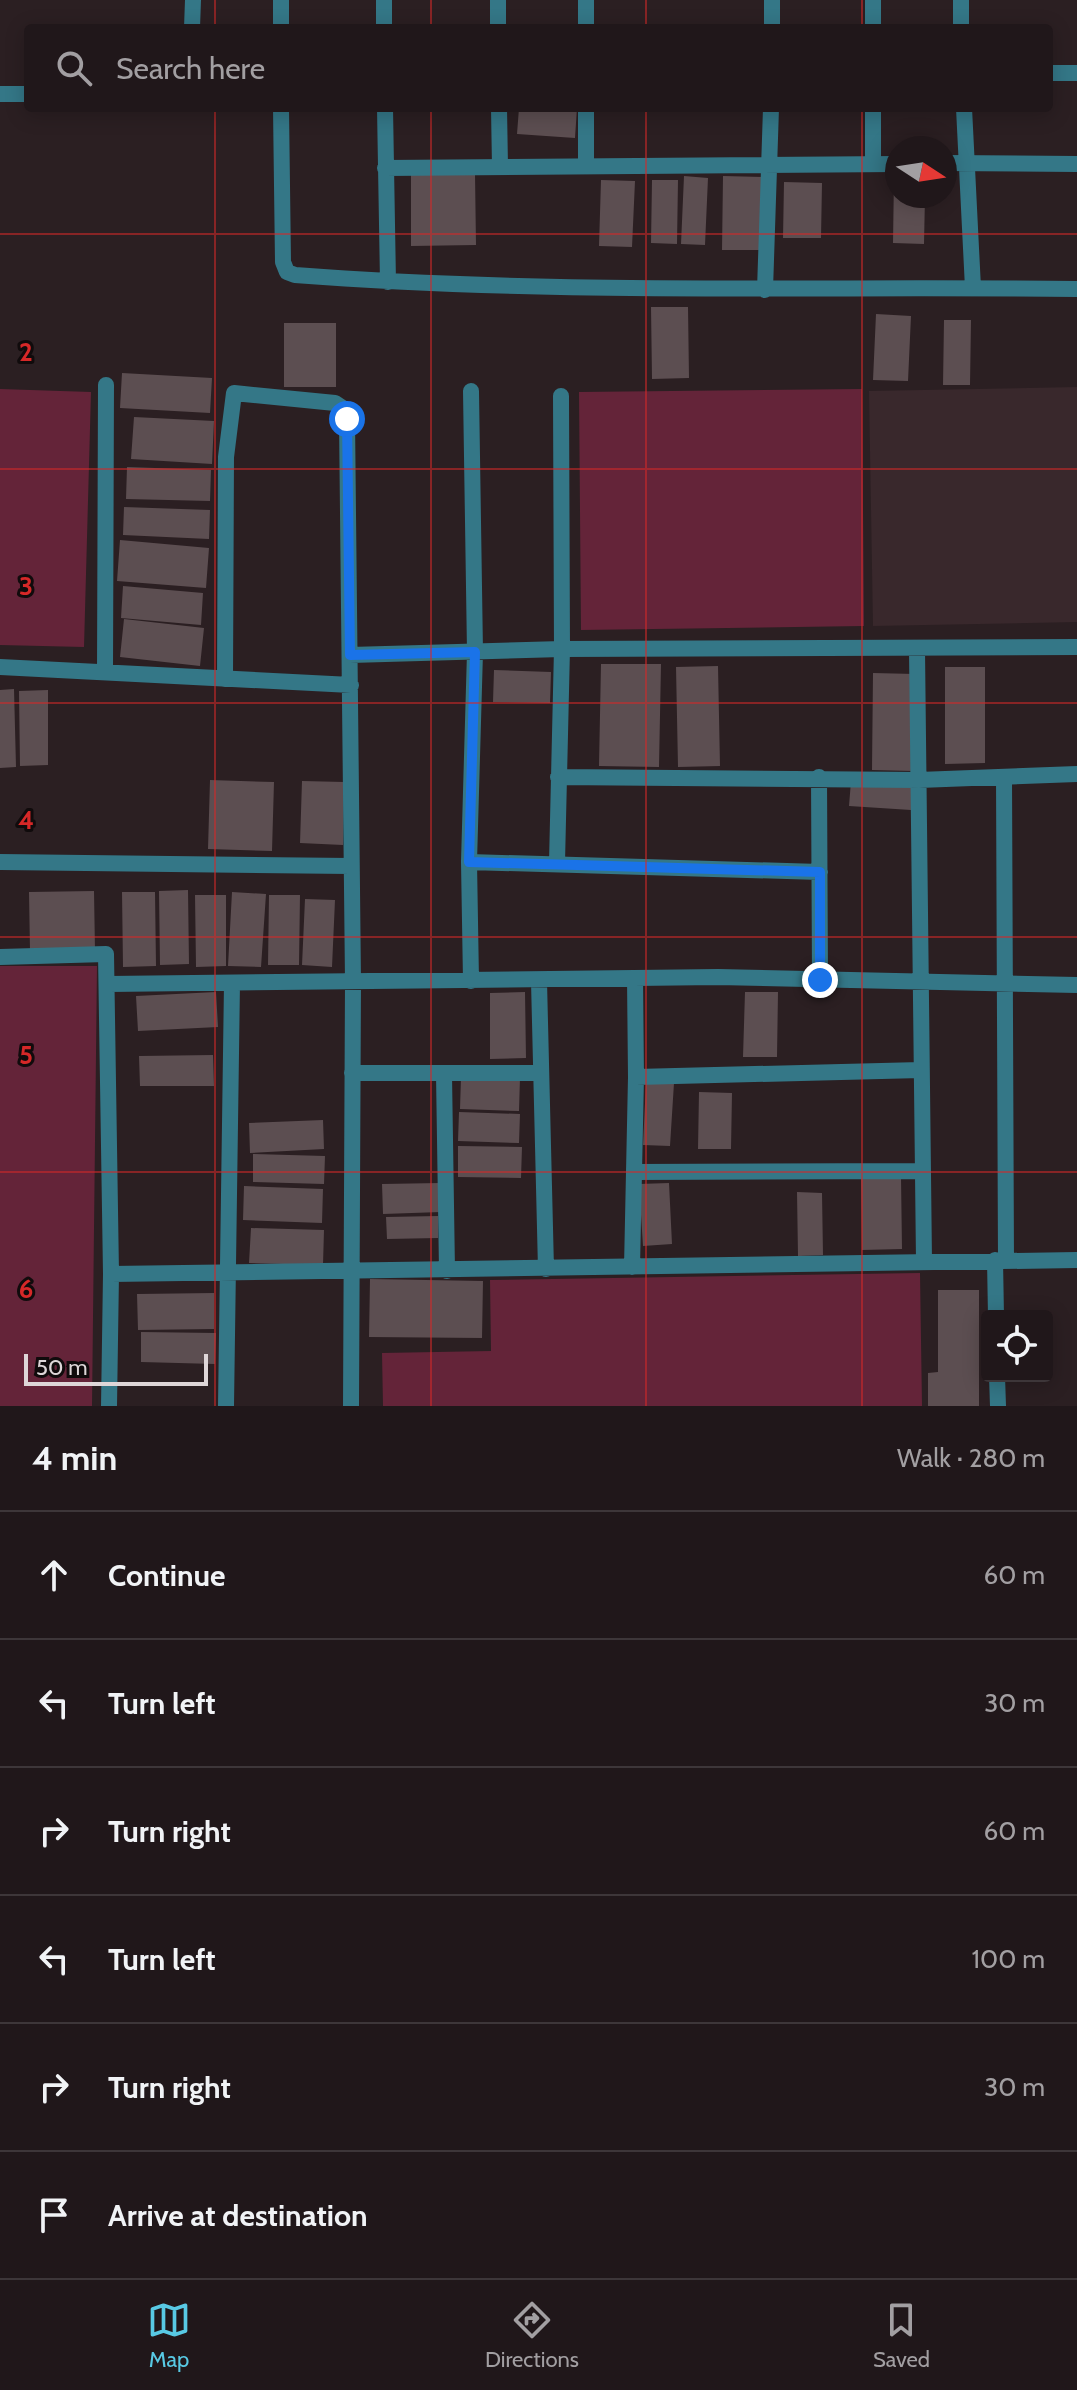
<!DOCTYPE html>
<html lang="en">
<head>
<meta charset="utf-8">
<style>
	:root { --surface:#20171a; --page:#282023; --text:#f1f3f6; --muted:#a29fa2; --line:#3d3639; --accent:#58c9e4 }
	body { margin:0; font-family:Cabin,sans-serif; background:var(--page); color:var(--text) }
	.controls { position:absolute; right:24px; bottom:24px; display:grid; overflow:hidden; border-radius:8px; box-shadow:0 4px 20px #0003 }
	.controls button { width:72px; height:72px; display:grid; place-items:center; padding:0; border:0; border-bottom:2px solid var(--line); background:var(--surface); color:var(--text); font:40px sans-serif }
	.compass { position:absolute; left:885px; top:136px; width:72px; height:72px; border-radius:50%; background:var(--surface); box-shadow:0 4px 20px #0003; rotate:102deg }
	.scale { position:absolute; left:24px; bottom:20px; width:184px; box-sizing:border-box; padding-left:8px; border:4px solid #ded6d8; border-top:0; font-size:22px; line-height:28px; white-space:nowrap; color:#ded6d8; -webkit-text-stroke:6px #100b0c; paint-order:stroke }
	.stop { position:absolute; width:24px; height:24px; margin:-18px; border:6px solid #1a73e8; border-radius:50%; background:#fff }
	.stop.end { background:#1a73e8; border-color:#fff; box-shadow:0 2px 8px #0008 }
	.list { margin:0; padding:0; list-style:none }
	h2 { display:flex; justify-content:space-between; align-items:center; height:104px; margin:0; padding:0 32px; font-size:34px }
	h2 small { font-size:26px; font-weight:400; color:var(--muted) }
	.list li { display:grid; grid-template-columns:52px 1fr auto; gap:24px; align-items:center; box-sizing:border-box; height:128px; padding:0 32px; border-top:2px solid var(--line) }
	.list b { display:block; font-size:30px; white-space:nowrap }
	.list em { font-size:26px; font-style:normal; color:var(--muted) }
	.icon { flex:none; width:44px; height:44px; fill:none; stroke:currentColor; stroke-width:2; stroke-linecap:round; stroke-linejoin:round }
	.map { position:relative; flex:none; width:1077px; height:1406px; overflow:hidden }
	.search { position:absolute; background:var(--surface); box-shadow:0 4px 20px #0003; left:24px; right:24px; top:24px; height:88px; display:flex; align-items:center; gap:20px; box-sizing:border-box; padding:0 28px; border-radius:8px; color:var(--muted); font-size:30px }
	.sheet { height:872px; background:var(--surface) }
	nav { display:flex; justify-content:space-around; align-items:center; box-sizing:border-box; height:112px; border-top:2px solid var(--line); background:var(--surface); font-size:22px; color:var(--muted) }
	nav a { display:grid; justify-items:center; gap:4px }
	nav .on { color:var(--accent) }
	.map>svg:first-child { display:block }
</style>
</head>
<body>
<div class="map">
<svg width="1077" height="1406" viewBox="0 0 1077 1406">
	<rect width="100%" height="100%" fill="#2b1f22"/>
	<path fill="#39282c" d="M 1077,387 L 1077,622 L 873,626 L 869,391 Z"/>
	<path fill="#642439" d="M 0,389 L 91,392 L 84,647 L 0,645 Z
		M 862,389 L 864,626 L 581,630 L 579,392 Z
		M 0,966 L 97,966 L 92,1406 L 0,1406 Z
		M 920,1273 L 922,1406 L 383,1406 L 382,1353 L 491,1351 L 490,1280 Z"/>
	<path fill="#5c4e51" d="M 519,108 L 577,108 L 575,138 L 517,134 Z
		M 475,174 L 476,245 L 411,246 L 411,175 Z
		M 684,176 L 708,178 L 705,245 L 681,244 Z
		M 723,176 L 763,177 L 762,250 L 722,250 Z
		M 894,176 L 897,196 L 925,196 L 924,244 L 893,243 Z
		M 601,180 L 635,181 L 632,247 L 599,246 Z
		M 652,180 L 678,180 L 677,244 L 651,243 Z
		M 784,182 L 822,183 L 821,238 L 783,238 Z
		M 651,307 L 688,307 L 689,378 L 652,379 Z
		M 876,314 L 911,316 L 908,381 L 873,380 Z
		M 944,320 L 971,320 L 970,385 L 943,385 Z
		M 284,323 L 336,323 L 336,387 L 284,387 Z
		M 122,373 L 212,378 L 210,413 L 120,408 Z
		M 134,417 L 214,421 L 212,464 L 131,459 Z
		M 127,467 L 211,470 L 210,501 L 126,499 Z
		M 124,507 L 210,510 L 209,539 L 123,535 Z
		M 120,540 L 209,548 L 206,588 L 117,581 Z
		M 123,586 L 203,593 L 201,625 L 121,618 Z
		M 124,619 L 204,628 L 200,666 L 120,657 Z
		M 601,664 L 661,664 L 659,767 L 599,766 Z
		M 718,666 L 720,766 L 678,767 L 676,667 Z
		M 945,667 L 985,667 L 985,763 L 945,764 Z
		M 494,670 L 551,672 L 550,703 L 493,702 Z
		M 873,673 L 915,674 L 913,771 L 872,770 Z
		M 14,689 L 16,767 L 0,768 L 0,690 Z
		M 48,690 L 48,765 L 20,766 L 19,691 Z
		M 210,780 L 274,782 L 272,851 L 208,849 Z
		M 302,781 L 344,782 L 343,845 L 300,843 Z
		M 851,781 L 912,784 L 911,810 L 849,806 Z
		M 188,890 L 189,964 L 160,965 L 159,891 Z
		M 94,891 L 95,951 L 30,951 L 29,892 Z
		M 122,892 L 155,892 L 156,966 L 123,967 Z
		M 232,892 L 266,894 L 261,967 L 228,966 Z
		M 195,895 L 226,895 L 226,966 L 196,967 Z
		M 269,895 L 300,895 L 299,965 L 268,965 Z
		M 305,899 L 335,900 L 332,967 L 302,965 Z
		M 216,992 L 218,1027 L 138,1031 L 136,996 Z
		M 525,992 L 526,1058 L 490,1059 L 490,993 Z
		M 745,992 L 778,992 L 777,1057 L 743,1057 Z
		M 213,1055 L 214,1086 L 140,1086 L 139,1056 Z
		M 461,1077 L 520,1078 L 519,1111 L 460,1109 Z
		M 646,1082 L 674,1083 L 670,1146 L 643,1145 Z
		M 699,1092 L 732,1093 L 731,1149 L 698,1149 Z
		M 459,1112 L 520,1114 L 519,1143 L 458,1141 Z
		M 323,1120 L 324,1149 L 250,1153 L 249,1123 Z
		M 458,1146 L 522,1147 L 521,1178 L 458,1177 Z
		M 253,1154 L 325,1156 L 324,1184 L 253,1182 Z
		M 901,1177 L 902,1249 L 862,1250 L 861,1178 Z
		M 440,1183 L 441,1212 L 383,1214 L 382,1184 Z
		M 669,1183 L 672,1244 L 643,1246 L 639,1184 Z
		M 244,1186 L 323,1189 L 322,1223 L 243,1220 Z
		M 797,1192 L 822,1193 L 823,1255 L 798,1256 Z
		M 438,1216 L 438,1238 L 387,1239 L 386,1217 Z
		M 251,1228 L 324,1230 L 323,1265 L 249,1263 Z
		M 370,1279 L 483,1281 L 482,1338 L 369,1337 Z
		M 938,1290 L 979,1290 L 979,1406 L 928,1406 L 928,1373 L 938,1372 Z
		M 214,1293 L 214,1329 L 138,1330 L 137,1294 Z
		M 141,1332 L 216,1333 L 215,1364 L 141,1362 Z"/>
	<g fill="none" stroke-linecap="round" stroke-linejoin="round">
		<path stroke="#347787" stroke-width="16" d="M 384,0 L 384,28
			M 498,0 L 498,28
			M 586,0 L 586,28
			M 873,0 L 873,28
			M 961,0 L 961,28
			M 192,28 L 193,0
			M 281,28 L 281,0
			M 772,28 L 772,0
			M 1049,73 L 1077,73
			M 0,94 L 28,94
			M 281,108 L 283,262 L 287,272 L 295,275 C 555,295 816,286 1077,289
			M 385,108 L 388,282
			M 499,108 L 500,167
			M 873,108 L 873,164
			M 964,108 L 973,288
			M 945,163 L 1077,164
			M 586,166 L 586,108
			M 385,168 L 897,164
			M 765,290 L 771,108
			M 917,650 L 924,1261
			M 350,655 L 562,649 L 1077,647
			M 0,667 L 351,685
			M 105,672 L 106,385
			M 225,679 L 226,457 L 234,393 L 335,403 L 344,409 L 347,419 L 353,982 L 351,1406
			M 558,777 L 919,780 L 1077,774
			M 819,777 L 820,980
			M 1004,777 L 1006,1260
			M 0,862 L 351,866
			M 469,862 L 820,872
			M 557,863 L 562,649 L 561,396
			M 0,957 L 106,954 L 111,1274 L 109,1406
			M 635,978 L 636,1077 L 921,1070
			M 471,981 L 469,862 L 475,652 L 471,391
			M 539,981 L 546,1269
			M 109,984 L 718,977 L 1077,985
			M 352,1073 L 541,1073
			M 444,1074 L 447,1271
			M 634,1172 L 923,1171
			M 995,1260 L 996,1316
			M 632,1267 L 636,1077
			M 111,1274 L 1077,1260
			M 997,1376 L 998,1406
			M 226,1406 L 232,983"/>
	</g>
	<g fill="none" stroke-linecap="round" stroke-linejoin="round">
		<path stroke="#1a73e8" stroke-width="10" d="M 347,419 L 350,655 L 475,652 L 469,862 L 820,872 L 820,980"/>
	</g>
	<path fill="none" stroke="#d62828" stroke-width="2" stroke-opacity="0.55" d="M 215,0 L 215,28M 431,0 L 431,28M 646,0 L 646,28M 862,0 L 862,28M 215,108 L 215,1406M 431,108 L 431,1406M 646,108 L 646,1406M 862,108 L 862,1406M 0,234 L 1077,234M 0,469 L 1077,469M 0,703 L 1077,703M 0,937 L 1077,937M 0,1172 L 1077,1172"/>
	<g font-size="26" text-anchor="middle" font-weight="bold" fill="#d62828" stroke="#100b0c" stroke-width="6" stroke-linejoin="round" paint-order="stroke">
		<text x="26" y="361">2</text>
		<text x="26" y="595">3</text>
		<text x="26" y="829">4</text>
		<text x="26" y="1064">5</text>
		<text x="26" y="1298">6</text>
	</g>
</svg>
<div class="controls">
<button><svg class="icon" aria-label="locate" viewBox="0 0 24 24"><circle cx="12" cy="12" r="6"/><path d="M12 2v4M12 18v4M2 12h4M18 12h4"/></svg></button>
</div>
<svg class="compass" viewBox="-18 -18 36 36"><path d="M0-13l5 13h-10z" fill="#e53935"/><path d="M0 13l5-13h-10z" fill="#a29fa2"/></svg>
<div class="scale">50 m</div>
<div class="stop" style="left:347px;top:419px"></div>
<div class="stop end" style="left:820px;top:980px"></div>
<div class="search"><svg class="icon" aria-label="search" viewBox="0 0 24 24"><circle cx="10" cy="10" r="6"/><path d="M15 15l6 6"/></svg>Search here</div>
</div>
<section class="sheet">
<h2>4 min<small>Walk · 280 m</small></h2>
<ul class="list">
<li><svg class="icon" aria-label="ahead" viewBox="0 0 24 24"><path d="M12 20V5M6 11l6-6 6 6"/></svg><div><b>Continue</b></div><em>60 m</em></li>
<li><svg class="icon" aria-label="left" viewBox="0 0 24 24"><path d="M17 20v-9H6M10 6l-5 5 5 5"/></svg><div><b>Turn left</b></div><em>30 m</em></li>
<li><svg class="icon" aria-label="right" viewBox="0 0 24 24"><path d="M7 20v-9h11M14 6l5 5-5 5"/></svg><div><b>Turn right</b></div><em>60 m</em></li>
<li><svg class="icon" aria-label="left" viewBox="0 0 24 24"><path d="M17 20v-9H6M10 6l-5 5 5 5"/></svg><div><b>Turn left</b></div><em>100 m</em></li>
<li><svg class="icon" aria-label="right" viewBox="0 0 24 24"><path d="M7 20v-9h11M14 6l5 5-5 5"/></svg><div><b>Turn right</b></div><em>30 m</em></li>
<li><svg class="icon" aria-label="arrive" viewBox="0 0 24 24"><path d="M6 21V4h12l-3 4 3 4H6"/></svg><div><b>Arrive at destination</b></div></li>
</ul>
</section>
<nav>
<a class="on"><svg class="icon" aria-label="map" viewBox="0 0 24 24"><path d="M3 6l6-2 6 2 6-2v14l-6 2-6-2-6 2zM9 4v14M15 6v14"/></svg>Map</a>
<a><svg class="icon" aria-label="directions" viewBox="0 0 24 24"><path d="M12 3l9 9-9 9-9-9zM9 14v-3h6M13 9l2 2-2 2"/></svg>Directions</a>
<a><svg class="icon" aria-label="saved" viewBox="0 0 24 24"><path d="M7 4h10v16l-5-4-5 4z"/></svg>Saved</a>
</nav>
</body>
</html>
